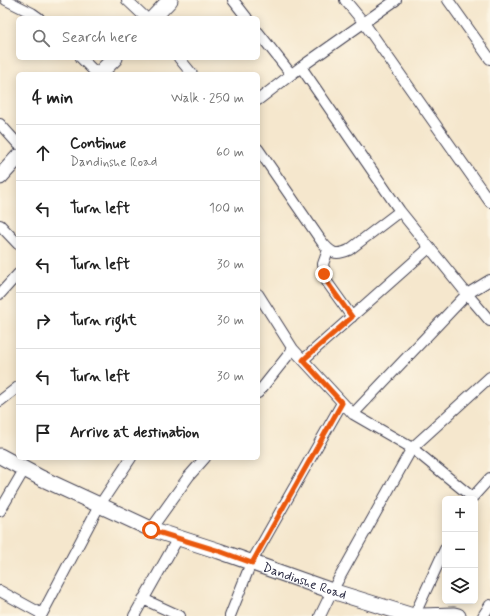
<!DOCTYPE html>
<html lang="en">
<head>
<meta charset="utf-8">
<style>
	:root { --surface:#fff; --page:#f6f6f6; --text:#222; --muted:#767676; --line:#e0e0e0 }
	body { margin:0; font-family:Mynerve,sans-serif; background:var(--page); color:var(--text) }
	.controls { position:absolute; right:12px; bottom:12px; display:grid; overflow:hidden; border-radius:6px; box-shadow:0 2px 10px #0003 }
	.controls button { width:36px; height:36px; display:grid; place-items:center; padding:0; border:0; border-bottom:1px solid var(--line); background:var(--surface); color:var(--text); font:20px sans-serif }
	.stop { position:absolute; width:12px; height:12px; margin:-9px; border:3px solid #ea580c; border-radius:50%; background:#fff }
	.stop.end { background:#ea580c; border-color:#fff; box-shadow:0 1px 4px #0008 }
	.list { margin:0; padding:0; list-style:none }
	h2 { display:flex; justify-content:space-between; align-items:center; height:52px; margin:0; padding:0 16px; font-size:17px }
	h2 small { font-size:13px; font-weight:400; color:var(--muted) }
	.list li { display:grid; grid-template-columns:26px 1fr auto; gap:12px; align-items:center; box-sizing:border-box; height:56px; padding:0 16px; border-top:1px solid var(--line) }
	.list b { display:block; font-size:15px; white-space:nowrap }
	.list p { margin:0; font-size:13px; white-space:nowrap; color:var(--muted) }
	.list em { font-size:13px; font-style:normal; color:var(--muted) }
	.icon { flex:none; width:22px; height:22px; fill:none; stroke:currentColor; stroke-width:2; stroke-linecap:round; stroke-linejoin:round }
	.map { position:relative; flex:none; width:490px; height:616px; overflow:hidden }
	.search { position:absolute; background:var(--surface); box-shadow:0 2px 10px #0003; left:16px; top:16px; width:244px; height:44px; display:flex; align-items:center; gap:10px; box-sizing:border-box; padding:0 14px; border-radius:6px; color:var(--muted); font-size:15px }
	.panel { position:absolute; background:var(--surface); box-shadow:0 2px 10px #0003; left:16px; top:72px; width:244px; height:388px; border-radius:6px }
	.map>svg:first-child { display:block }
</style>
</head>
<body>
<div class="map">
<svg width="490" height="616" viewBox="0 0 490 616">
	<rect width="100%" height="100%" fill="#fcf5e5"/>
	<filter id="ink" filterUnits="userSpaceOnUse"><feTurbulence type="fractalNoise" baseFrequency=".025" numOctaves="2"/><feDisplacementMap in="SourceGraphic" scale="8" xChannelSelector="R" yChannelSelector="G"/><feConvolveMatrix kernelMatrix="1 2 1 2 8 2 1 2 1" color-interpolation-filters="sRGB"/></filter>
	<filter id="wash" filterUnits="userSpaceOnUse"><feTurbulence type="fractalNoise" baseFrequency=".012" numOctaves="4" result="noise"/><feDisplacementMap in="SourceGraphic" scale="16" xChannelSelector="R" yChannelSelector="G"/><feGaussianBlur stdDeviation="0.9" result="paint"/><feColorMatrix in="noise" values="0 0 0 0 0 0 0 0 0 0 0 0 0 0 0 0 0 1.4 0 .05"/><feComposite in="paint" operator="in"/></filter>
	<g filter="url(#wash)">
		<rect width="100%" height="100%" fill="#f5e7cd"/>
	</g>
	<g filter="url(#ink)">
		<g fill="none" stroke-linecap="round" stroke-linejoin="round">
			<g stroke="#424051" stroke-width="12">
				<path id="street" d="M 6,0 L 32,13 L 39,18
					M 127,0 L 146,18
					M 233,0 L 247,18
					M 345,0 L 364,23 L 490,202
					M 448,0 L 490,59
					M 258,32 L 291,74
					M 81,58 L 97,74
					M 179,58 L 192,74
					M 301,67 L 400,211 L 467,294 L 490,321
					M 258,100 L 301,67 L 396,0
					M 0,124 L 18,144
					M 258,149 L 322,242 C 331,253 335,256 349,250 L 400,211
					M 0,225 L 18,244
					M 328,250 L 323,264 L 327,282 L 352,317
					M 0,294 L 18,274
					M 258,294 L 293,349 L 353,414 L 412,448 L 472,497
					M 303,360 L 429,248
					M 258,393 L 293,349
					M 0,401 L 18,387
					M 353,414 L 467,294 L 490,280
					M 471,499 L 490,478
					M 0,511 L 24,470
					M 151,529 L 189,476 L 205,458
					M 0,591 L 42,614
					M 143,599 L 180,616
					M 41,616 L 99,506 L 131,458
					M 134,616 L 178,538
					M 230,616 L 251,563 L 342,403
					M 320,616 L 332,591 L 412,448 L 490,377
					M 414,616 L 445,549
					M 483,616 L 490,605"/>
			</g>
			<g stroke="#424051" stroke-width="17">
				<g id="secondary">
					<path d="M 153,18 L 170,0"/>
					<path d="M 99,74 L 115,58"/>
					<path d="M 0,177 L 18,157"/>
					<path id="s1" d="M 0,456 L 41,478 L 151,529 L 219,551 L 332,591 L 413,616"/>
					<path d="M 422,616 L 454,615 L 458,616"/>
				</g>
			</g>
			<use href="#street" stroke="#fff" stroke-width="10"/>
			<use href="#secondary" stroke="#fff" stroke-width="15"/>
		</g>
	</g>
	<g fill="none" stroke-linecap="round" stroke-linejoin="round" filter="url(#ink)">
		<path stroke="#ea580c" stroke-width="5" d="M 151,530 L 219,551 L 252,563 L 342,403 L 303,360 L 352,317 L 327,282 L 324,274"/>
	</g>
	<g text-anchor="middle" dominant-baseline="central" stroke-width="3" stroke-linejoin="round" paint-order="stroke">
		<g font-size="13" fill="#22223b" stroke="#fcf5e5">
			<text stroke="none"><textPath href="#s1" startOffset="330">Dandinshe Road</textPath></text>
		</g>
	</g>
</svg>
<div class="controls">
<button>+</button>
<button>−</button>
<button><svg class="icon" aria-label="layers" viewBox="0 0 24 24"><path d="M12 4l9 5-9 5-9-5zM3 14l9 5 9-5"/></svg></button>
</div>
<div class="stop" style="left:151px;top:530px"></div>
<div class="stop end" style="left:324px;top:274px"></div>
<div class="search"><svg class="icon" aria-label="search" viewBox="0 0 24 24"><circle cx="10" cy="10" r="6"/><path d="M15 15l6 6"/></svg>Search here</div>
<section class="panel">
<h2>4 min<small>Walk · 250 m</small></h2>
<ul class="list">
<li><svg class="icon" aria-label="ahead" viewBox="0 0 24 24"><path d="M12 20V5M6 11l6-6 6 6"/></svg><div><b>Continue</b><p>Dandinshe Road</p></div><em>60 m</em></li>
<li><svg class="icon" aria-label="left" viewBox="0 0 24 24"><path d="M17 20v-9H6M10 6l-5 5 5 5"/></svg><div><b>Turn left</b></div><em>100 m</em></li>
<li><svg class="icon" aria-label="left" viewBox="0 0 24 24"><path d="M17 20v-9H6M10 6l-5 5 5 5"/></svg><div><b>Turn left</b></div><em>30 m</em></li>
<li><svg class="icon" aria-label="right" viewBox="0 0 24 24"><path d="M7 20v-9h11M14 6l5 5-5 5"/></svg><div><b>Turn right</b></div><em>30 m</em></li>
<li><svg class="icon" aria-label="left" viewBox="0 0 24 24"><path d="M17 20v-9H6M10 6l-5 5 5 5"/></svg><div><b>Turn left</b></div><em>30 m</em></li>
<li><svg class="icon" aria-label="arrive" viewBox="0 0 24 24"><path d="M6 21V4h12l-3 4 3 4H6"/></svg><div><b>Arrive at destination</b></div></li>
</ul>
</section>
</div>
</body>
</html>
